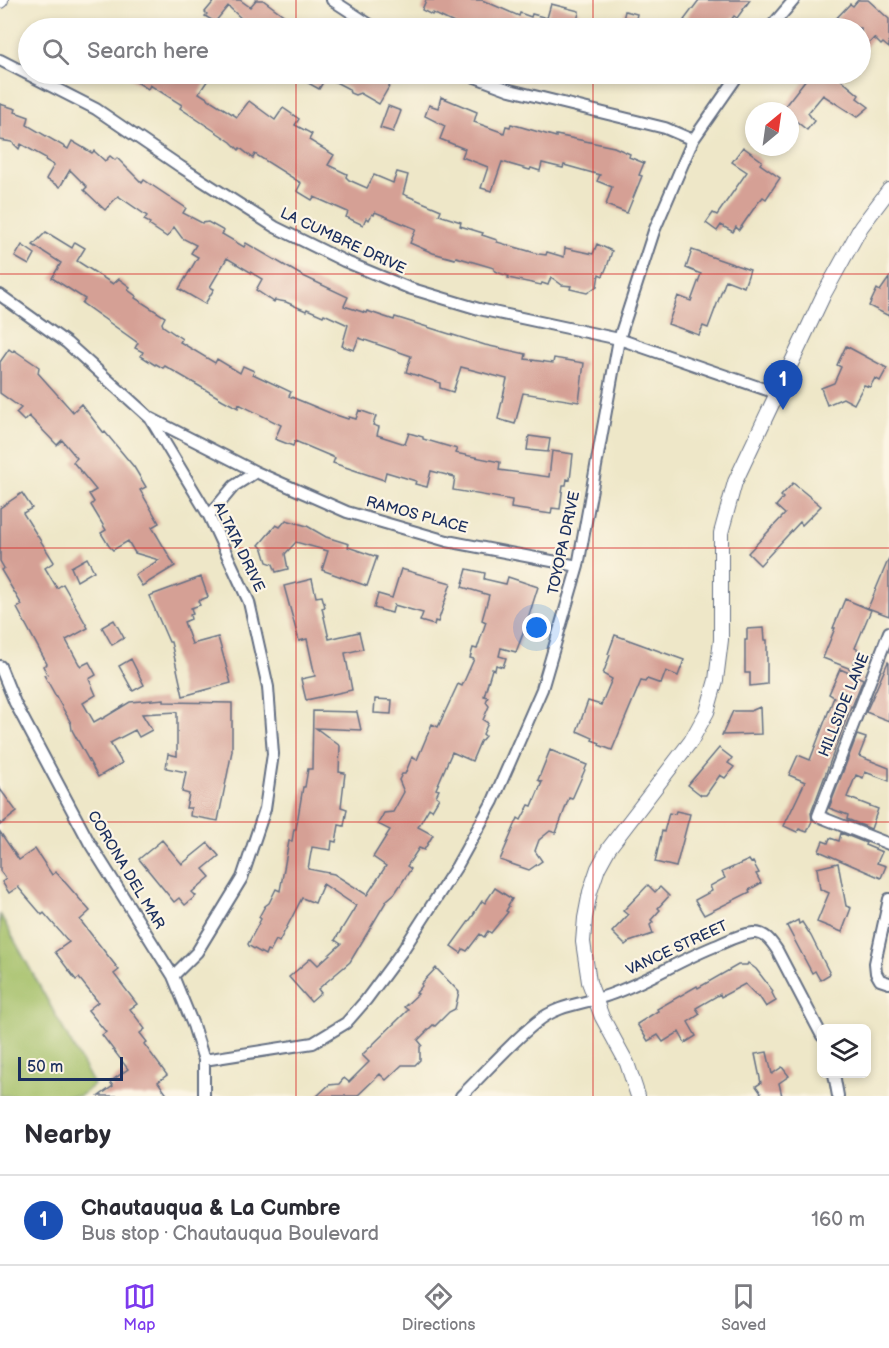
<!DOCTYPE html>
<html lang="en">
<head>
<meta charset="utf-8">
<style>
	:root { --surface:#fff; --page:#f7f7f7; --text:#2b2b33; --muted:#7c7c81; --line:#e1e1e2; --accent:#7c3aed }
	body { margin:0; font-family:"Balsamiq Sans",sans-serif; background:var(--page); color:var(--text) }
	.controls { position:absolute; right:18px; bottom:18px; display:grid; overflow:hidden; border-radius:9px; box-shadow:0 3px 9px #0003 }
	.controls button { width:54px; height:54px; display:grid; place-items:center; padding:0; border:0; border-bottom:2px solid var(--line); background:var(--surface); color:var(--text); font:30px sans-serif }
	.compass { position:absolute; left:745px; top:102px; width:54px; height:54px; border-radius:50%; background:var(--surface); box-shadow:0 3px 9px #0003; rotate:29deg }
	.scale { position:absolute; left:18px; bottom:15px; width:105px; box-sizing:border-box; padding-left:6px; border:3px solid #1b2f5e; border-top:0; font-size:16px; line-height:21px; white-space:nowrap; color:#1b2f5e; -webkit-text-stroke:4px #fcf5e5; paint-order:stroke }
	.you { position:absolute; left:537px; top:628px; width:21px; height:21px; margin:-15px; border:4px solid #fff; border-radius:50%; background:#1a73e8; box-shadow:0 0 0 9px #1a73e833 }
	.badge { display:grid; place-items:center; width:39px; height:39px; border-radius:50%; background:var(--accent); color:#fff; font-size:20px; font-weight:700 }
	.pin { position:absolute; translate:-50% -50px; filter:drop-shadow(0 2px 3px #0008) }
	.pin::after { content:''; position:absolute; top:32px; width:21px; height:18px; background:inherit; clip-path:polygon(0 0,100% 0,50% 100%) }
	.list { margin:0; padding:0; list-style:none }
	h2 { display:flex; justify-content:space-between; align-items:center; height:78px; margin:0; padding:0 24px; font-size:26px }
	h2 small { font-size:20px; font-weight:400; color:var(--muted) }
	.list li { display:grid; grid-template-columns:39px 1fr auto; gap:18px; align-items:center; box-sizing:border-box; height:90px; padding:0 24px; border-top:2px solid var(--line) }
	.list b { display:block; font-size:22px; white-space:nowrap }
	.list p { margin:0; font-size:20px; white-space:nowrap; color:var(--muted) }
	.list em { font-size:20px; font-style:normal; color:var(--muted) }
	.icon { flex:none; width:33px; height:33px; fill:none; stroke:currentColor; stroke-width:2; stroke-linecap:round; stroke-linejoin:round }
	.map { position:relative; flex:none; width:889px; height:1096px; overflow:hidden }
	.search { position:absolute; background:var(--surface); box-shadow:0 3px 9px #0003; left:18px; right:18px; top:18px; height:66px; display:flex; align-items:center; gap:15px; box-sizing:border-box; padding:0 21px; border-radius:33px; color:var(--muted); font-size:22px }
	.sheet { height:168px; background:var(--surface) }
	nav { display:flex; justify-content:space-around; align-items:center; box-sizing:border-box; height:84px; border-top:2px solid var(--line); background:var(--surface); font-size:16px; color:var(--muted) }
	nav a { display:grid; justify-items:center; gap:3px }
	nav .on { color:var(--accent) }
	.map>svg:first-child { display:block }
</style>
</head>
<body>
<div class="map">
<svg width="889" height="1096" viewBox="0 0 889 1096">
	<rect width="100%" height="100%" fill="#fcf5e5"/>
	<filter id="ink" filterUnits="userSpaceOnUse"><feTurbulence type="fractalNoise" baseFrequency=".0167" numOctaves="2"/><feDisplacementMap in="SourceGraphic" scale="12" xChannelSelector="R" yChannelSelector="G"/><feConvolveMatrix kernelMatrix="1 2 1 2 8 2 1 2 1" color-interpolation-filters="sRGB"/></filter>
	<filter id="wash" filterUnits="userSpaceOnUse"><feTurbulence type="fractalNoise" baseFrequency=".008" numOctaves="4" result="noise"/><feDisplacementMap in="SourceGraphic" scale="24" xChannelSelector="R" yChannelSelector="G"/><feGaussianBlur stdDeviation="1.35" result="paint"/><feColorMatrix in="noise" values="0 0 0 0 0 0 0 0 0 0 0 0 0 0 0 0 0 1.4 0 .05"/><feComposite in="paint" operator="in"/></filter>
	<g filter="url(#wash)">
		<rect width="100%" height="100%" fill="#eee7c8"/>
		<path fill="#a1be65" stroke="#5e7662" stroke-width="1.5" d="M 0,914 L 94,1085 L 80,1096 L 0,1096 Z"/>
		<g id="blocks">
			<path fill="#d5a095" d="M 215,0 L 240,0 L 250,7 L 256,0 L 263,0 L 301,28 L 239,28 L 245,22 L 228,6 L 215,22 L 205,16 L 207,14 L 205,12 Z
				M 426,0 L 482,0 L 519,16 L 520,13 L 531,17 L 532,14 L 547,18 L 551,4 L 579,11 L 579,13 L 575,28 L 455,28 L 456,24 L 433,13 L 432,15 L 422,10 Z
				M 699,0 L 750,0 L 737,18 L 734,16 L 725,28 L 696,28 L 684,20 Z
				M 858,0 L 868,0 L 889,19 L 889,48 L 883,43 L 881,45 L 874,38 L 861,52 L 861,28 L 827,28 L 850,4 L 853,6 Z
				M 625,11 L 637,14 L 634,28 L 621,28 Z
				M 123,74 L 212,74 L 199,93 L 237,117 L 249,101 L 275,120 L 283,108 L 299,119 L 295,125 L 312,134 L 309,140 L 334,155 L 328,165 L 347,174 L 346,177 L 349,180 L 367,188 L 374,175 L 393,183 L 397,172 L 408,175 L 403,194 L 441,210 L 439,215 L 461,222 L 460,226 L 483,233 L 482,235 L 497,240 L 497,242 L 539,254 L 546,255 L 547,252 L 564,257 L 565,248 L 593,254 L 597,244 L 612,251 L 608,264 L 603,276 L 599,274 L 597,286 L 587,293 L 570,289 L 571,286 L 562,285 L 551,277 L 548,285 L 542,283 L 541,285 L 508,278 L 509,276 L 499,273 L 494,270 L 494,268 L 456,257 L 455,259 L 433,253 L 410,243 L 416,229 L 375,212 L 374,215 L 372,214 L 369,220 L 366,218 L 363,225 L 346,217 L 348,212 L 314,197 L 312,200 L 297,191 L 301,183 L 255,154 L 253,158 L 240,148 L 239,150 L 231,142 L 180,108 L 182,105 L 150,85 L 148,89 Z
				M 292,74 L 385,74 L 394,78 L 379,104 L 360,93 L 355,95 L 350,93 L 349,89 L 326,77 L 319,89 Z
				M 810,74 L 834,74 L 859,95 L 857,98 L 869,107 L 857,117 L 823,95 L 808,113 L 814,121 L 807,130 L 797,122 L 790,126 L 790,111 L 781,111 Z
				M 441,97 L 477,112 L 474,122 L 504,133 L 506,126 L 510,127 L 511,124 L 556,137 L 556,135 L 614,147 L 630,154 L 629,157 L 644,163 L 639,175 L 642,176 L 627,213 L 606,205 L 612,187 L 597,181 L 600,175 L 564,165 L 563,168 L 542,163 L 540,171 L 531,168 L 530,170 L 502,162 L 492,191 L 481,188 L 488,167 L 462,157 L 465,149 L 440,139 L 445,126 L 425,116 L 429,105 L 438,108 Z
				M 0,104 L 16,109 L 15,112 L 29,117 L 27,125 L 68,149 L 72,141 L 92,153 L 94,151 L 105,161 L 110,156 L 115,160 L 117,158 L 142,183 L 144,180 L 186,208 L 183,213 L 202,223 L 208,222 L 224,231 L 222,234 L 244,247 L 246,243 L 301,275 L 348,297 L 344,306 L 366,313 L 367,311 L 394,320 L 395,317 L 485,345 L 526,354 L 525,359 L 553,363 L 554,358 L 584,363 L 579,402 L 523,393 L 515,424 L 498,419 L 507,379 L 461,367 L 453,392 L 440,388 L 440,383 L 406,372 L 411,356 L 359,338 L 354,350 L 342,346 L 348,325 L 324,314 L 323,316 L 307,309 L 306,311 L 286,302 L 275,300 L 274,302 L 256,290 L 262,279 L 227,258 L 210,287 L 214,289 L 205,304 L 179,289 L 198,257 L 191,253 L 196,245 L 182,238 L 174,227 L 167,237 L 149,225 L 150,223 L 144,220 L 147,216 L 118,196 L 105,210 L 84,190 L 87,187 L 70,170 L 60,187 L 46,179 L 54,165 L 45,160 L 46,158 L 21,144 L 19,149 L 12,142 L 0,140 Z
				M 388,106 L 401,111 L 393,132 L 380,128 Z
				M 743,147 L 762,161 L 760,164 L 780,178 L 766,199 L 763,197 L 757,204 L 739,230 L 736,227 L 733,232 L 721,225 L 717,231 L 706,223 L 713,213 L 717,215 L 747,172 L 732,162 Z
				M 46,232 L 72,248 L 75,242 L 85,248 L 77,261 L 113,284 L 119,279 L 130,287 L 128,290 L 136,296 L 135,298 L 165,317 L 162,323 L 163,326 L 182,339 L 180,342 L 215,363 L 217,359 L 240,373 L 243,366 L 254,371 L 253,374 L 291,392 L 289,396 L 330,413 L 348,419 L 349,417 L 356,419 L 359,410 L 376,416 L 373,425 L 379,427 L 377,435 L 405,444 L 409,433 L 423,437 L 423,439 L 457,449 L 455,453 L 500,462 L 499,470 L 549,477 L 552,451 L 573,454 L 570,480 L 567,479 L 566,485 L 563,485 L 560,509 L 552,508 L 551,514 L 511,508 L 512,500 L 453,490 L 455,477 L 431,471 L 427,487 L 415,484 L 416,481 L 386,472 L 384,480 L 333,463 L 335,458 L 295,441 L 293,446 L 275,439 L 281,425 L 239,404 L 238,408 L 223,400 L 165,366 L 163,368 L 156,364 L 155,365 L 141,356 L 143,352 L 135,348 L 138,343 L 82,303 L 85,299 L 52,278 L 61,263 L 33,245 Z
				M 22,245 L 35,254 L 29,265 L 15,257 Z
				M 692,250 L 750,270 L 744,287 L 726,280 L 708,328 L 703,326 L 699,335 L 668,324 L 678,296 L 691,301 L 701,274 L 686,268 Z
				M 889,278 L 889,316 L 869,306 L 877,289 L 880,291 Z
				M 846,346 L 887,368 L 880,381 L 875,378 L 870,387 L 864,385 L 854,404 L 843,398 L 827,405 L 821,388 L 834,383 L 841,367 L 837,365 Z
				M 9,349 L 13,352 L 14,350 L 39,367 L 38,373 L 73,412 L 81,404 L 104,433 L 105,432 L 134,467 L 146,487 L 140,490 L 159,523 L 152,527 L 175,566 L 142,586 L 135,575 L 159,560 L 135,553 L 128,541 L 113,550 L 109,546 L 101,533 L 106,530 L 91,505 L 94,502 L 89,494 L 96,490 L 73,462 L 77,458 L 62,440 L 57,445 L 29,416 L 24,421 L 16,413 L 21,408 L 0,393 L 0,362 Z
				M 529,436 L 550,439 L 548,452 L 527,450 Z
				M 793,483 L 821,506 L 802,525 L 800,522 L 760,565 L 748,553 L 785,514 L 776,506 L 783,498 L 781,496 Z
				M 22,493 L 32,508 L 23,513 L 54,562 L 45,568 L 57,588 L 63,584 L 88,628 L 66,640 L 79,664 L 81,666 L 89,662 L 96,675 L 89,679 L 96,695 L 83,703 L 94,722 L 101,718 L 102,719 L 130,702 L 164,699 L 164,702 L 232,703 L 232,751 L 218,821 L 190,816 L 191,808 L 186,808 L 189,794 L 182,792 L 186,772 L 166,768 L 168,754 L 177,756 L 177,712 L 142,714 L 152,730 L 139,737 L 135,730 L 110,743 L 122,763 L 98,777 L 72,730 L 71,723 L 44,675 L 47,674 L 43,666 L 47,664 L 17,608 L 22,605 L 1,570 L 4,568 L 0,561 L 0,508 Z
				M 286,520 L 307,526 L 326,537 L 349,544 L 348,547 L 377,557 L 367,586 L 322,570 L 328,551 L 296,542 L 285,554 L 288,569 L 276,572 L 273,564 L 267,562 L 263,549 L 259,545 L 276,525 L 280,527 Z
				M 87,558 L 94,571 L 77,581 L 71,567 Z
				M 889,558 L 889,616 L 868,608 Z
				M 401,569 L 451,583 L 438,622 L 435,621 L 434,625 L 420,621 L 423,613 L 394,605 L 392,613 L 374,608 L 378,594 L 392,598 Z
				M 467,569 L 485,573 L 484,579 L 506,584 L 508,577 L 538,587 L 524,631 L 516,652 L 501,648 L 499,656 L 506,658 L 503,667 L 496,665 L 495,670 L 492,669 L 484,696 L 488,697 L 486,702 L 489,706 L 483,720 L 488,723 L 483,734 L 485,736 L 480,742 L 472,761 L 452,752 L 436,789 L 439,790 L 436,796 L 439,798 L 432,810 L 429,808 L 418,827 L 433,835 L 424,850 L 419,848 L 407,866 L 411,869 L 395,893 L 387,900 L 350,962 L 318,989 L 321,993 L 311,1002 L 289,977 L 311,958 L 318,965 L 341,944 L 335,940 L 356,906 L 323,884 L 315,903 L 302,898 L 279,942 L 276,940 L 270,951 L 267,950 L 265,955 L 249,946 L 248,944 L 261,919 L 259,917 L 265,906 L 269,903 L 276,889 L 280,891 L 289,841 L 292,841 L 294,829 L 296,829 L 303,787 L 305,787 L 308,769 L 312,769 L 313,711 L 357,712 L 361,730 L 316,728 L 340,746 L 339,772 L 345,773 L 341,807 L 347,809 L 344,826 L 339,825 L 336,842 L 332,841 L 331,850 L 312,847 L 308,869 L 334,874 L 367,895 L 386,866 L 373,857 L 390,830 L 378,824 L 384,813 L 393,812 L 404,792 L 399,780 L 402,774 L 405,774 L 412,757 L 417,760 L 432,724 L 438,727 L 458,684 L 462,686 L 474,659 L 470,658 L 473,648 L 477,649 L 486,622 L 482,620 L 489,595 L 462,587 Z
				M 201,577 L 208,597 L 198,601 L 200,605 L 191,608 L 193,614 L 190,615 L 191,619 L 184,622 L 192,644 L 218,637 L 231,683 L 183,696 L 171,642 L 169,642 L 149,596 Z
				M 312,579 L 316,597 L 322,596 L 325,607 L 322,608 L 329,639 L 359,632 L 363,649 L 345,653 L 352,690 L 306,700 L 301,679 L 315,676 L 307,639 L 299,641 L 284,586 Z
				M 845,599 L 871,610 L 855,648 L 859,650 L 851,669 L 823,658 L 835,628 L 833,628 Z
				M 114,620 L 124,638 L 112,645 L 102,627 Z
				M 764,628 L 765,640 L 767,640 L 767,684 L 750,686 L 750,673 L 745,673 L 745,640 L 747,640 L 747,629 Z
				M 615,635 L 684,660 L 678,676 L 666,671 L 661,684 L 647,679 L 645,682 L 641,681 L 612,750 L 599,745 L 600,743 L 592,740 L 593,738 L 577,731 L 588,701 L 601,705 L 612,679 L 603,674 L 610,655 L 608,654 Z
				M 131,659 L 144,685 L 133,691 L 119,666 Z
				M 888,662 L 889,663 L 889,721 L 866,712 Z
				M 840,669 L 863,679 L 852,707 L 851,706 L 811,813 L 812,821 L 807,832 L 799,829 L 797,832 L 784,826 L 805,782 L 789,775 L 798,755 L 810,760 L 834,697 L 829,694 Z
				M 375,699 L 392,700 L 391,714 L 374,713 Z
				M 760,707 L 761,734 L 722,735 L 733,711 L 751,711 Z
				M 857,735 L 866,738 L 859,756 L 889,768 L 889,781 L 865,772 L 863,778 L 856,775 L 847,797 L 878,809 L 871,829 L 847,819 L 848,815 L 829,808 Z
				M 719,748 L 732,758 L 728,763 L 734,767 L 725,778 L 720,775 L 706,795 L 701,795 L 688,785 Z
				M 550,750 L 587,765 L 572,799 L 569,798 L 556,833 L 550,831 L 539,840 L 535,851 L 542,861 L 529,870 L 500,860 L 518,818 L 521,820 L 529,805 L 532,806 L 542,782 L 538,780 Z
				M 0,789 L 17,812 L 0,825 Z
				M 676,811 L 690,814 L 676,867 L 655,862 L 662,831 L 664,832 L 669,813 L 675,814 Z
				M 0,832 L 19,860 L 35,849 L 52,875 L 56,872 L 90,911 L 80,920 L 119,970 L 114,974 L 137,1004 L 130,1009 L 145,1029 L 140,1033 L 147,1042 L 144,1044 L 167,1075 L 158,1082 L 168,1096 L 99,1096 L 113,1086 L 110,1082 L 128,1069 L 102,1035 L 106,1032 L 88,1010 L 98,1002 L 79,978 L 76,980 L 55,952 L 69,942 L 44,913 L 42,915 L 18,887 L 9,893 L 2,882 L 6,879 L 0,871 Z
				M 841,833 L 866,843 L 865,845 L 882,852 L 877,863 L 886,866 L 881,878 L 819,851 L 823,841 L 828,843 L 830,838 L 839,841 Z
				M 162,840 L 182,864 L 208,843 L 219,856 L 203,869 L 210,877 L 192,892 L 196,896 L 185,905 L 179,898 L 174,902 L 139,859 Z
				M 749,860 L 751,863 L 753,862 L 759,873 L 756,874 L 761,883 L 749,890 L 750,892 L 704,915 L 695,900 L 712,891 L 710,886 L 725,878 L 722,872 Z
				M 838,863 L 846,906 L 851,908 L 842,932 L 817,922 L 829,893 L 820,889 L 817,868 Z
				M 648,885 L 655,892 L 660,887 L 669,896 L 658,908 L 660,910 L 651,920 L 653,922 L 650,925 L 653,934 L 629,942 L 625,945 L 612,932 L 628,915 L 623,911 Z
				M 495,888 L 512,899 L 508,905 L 509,906 L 506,911 L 508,912 L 491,933 L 488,931 L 484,937 L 480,934 L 467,951 L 463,949 L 461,953 L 451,946 L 475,913 L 474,913 L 482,901 L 485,903 Z
				M 798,920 L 799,924 L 802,922 L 811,936 L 830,974 L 820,980 L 815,971 L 812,973 L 787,926 Z
				M 748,963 L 756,969 L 773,991 L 772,993 L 776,1001 L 766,1007 L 759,996 L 758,997 L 745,984 L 721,997 L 720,994 L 696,1008 L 700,1014 L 688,1022 L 696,1036 L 685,1043 L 679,1032 L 663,1042 L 658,1035 L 648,1041 L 637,1024 L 658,1011 L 657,1009 L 697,986 L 698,988 L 738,965 L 747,965 Z
				M 436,968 L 459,992 L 455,1009 L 449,1012 L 435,1026 L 433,1025 L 418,1040 L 422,1045 L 420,1047 L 420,1060 L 415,1065 L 402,1065 L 386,1080 L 380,1074 L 357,1096 L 317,1096 L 329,1085 L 339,1084 L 344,1078 L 349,1082 L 369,1062 L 362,1055 L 408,1010 L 404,1007 L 418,994 L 416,993 L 422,986 L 421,984 Z
				M 767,1052 L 772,1074 L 782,1067 L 789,1076 L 779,1083 L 782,1096 L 763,1096 L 756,1086 L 761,1083 L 755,1054 Z"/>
		</g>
	</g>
	<g filter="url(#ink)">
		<use href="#blocks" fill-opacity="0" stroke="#656f83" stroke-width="1.5"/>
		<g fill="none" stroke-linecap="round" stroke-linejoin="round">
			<g stroke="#656f83" stroke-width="14">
				<path id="minor" d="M 332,0 L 375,28
					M 770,28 L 794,0
					M 0,60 L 96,109 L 181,167 L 275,227 L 344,261 L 409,288 L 479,309 L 619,339 L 776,393
					M 467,74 L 510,90 L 665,128 L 693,140
					M 0,295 L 67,343 L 150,418 L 209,516 L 249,602 L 268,687 L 273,754 L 265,809 L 242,878 L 197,952 L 173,976
					M 150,418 L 256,472 L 347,512 L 447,541 L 578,566
					M 209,516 L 234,486 L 256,472
					M 889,632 L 818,816 L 889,844
					M 0,666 L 15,703 L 89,842 L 173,976 L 193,1025 L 204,1060 L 204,1096
					M 889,899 L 875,963 L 876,973 L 880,980 L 889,983
					M 204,1060 L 313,1043 L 346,1023 L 366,1000 L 403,950 L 457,866 L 493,801 L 542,689 L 578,566 L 619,339 L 654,231 L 693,140 L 739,74
					M 834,1074 L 838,1096
					M 461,1096 C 485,1073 511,1042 537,1022 C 558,1004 585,1004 609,995 C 647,982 681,959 718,945 C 729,940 740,934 753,933 C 765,932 771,941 777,950 L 822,1036"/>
			</g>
			<g stroke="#656f83" stroke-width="16">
				<path id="tertiary" d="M 0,1 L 1,0
					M 638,1096 L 627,1063 L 602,1017 L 589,982 L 583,942 L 585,918 L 590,892 L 598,868 L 609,848 L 691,741 L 707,712 L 716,680 L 721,640 L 721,533 L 735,482 L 824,294 L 861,227 L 889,190"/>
			</g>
			<use href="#minor" stroke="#fff" stroke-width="10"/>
			<use href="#tertiary" stroke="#fff" stroke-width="14"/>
		</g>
	</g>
	<path fill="none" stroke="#d62828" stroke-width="1.5" stroke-opacity="0.55" d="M 296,0 L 296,28M 593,0 L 593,28M 296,74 L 296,1096M 593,74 L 593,1096M 0,274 L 889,274M 0,548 L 889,548M 0,822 L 889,822"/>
	<g text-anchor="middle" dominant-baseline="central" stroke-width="4.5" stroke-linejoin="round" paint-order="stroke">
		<g font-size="15" fill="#1b2f5e" stroke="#fcf5e5">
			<text transform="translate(343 241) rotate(25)">LA CUMBRE DRIVE</text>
			<text transform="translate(417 515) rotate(15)">RAMOS PLACE</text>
			<text transform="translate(564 543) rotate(-78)">TOYOPA DRIVE</text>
			<text transform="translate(239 547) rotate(64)">ALTATA DRIVE</text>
			<text transform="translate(844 705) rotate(-68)">HILLSIDE LANE</text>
			<text transform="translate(126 870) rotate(59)">CORONA DEL MAR</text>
			<text transform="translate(677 948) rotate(-25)">VANCE STREET</text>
		</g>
	</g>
</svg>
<div class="controls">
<button><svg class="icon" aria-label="layers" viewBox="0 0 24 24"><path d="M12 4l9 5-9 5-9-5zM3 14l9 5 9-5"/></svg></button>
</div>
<svg class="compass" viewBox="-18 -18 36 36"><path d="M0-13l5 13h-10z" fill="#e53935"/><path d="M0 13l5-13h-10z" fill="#7c7c81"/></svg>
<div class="scale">50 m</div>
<div class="you"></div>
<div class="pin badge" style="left:783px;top:410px;background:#1a4fb4">1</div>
<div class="search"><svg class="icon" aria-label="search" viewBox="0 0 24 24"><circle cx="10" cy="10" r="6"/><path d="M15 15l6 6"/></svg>Search here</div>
</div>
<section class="sheet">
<h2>Nearby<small></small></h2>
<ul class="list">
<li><span class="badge" style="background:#1a4fb4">1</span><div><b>Chautauqua &amp; La Cumbre</b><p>Bus stop · Chautauqua Boulevard</p></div><em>160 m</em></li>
</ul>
</section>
<nav>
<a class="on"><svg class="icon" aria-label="map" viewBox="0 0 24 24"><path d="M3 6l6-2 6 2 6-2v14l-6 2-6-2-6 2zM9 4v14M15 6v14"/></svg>Map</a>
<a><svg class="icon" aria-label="directions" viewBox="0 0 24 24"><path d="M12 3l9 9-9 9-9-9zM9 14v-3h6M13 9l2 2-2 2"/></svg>Directions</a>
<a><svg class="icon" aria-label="saved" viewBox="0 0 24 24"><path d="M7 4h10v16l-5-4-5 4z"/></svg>Saved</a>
</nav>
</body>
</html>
